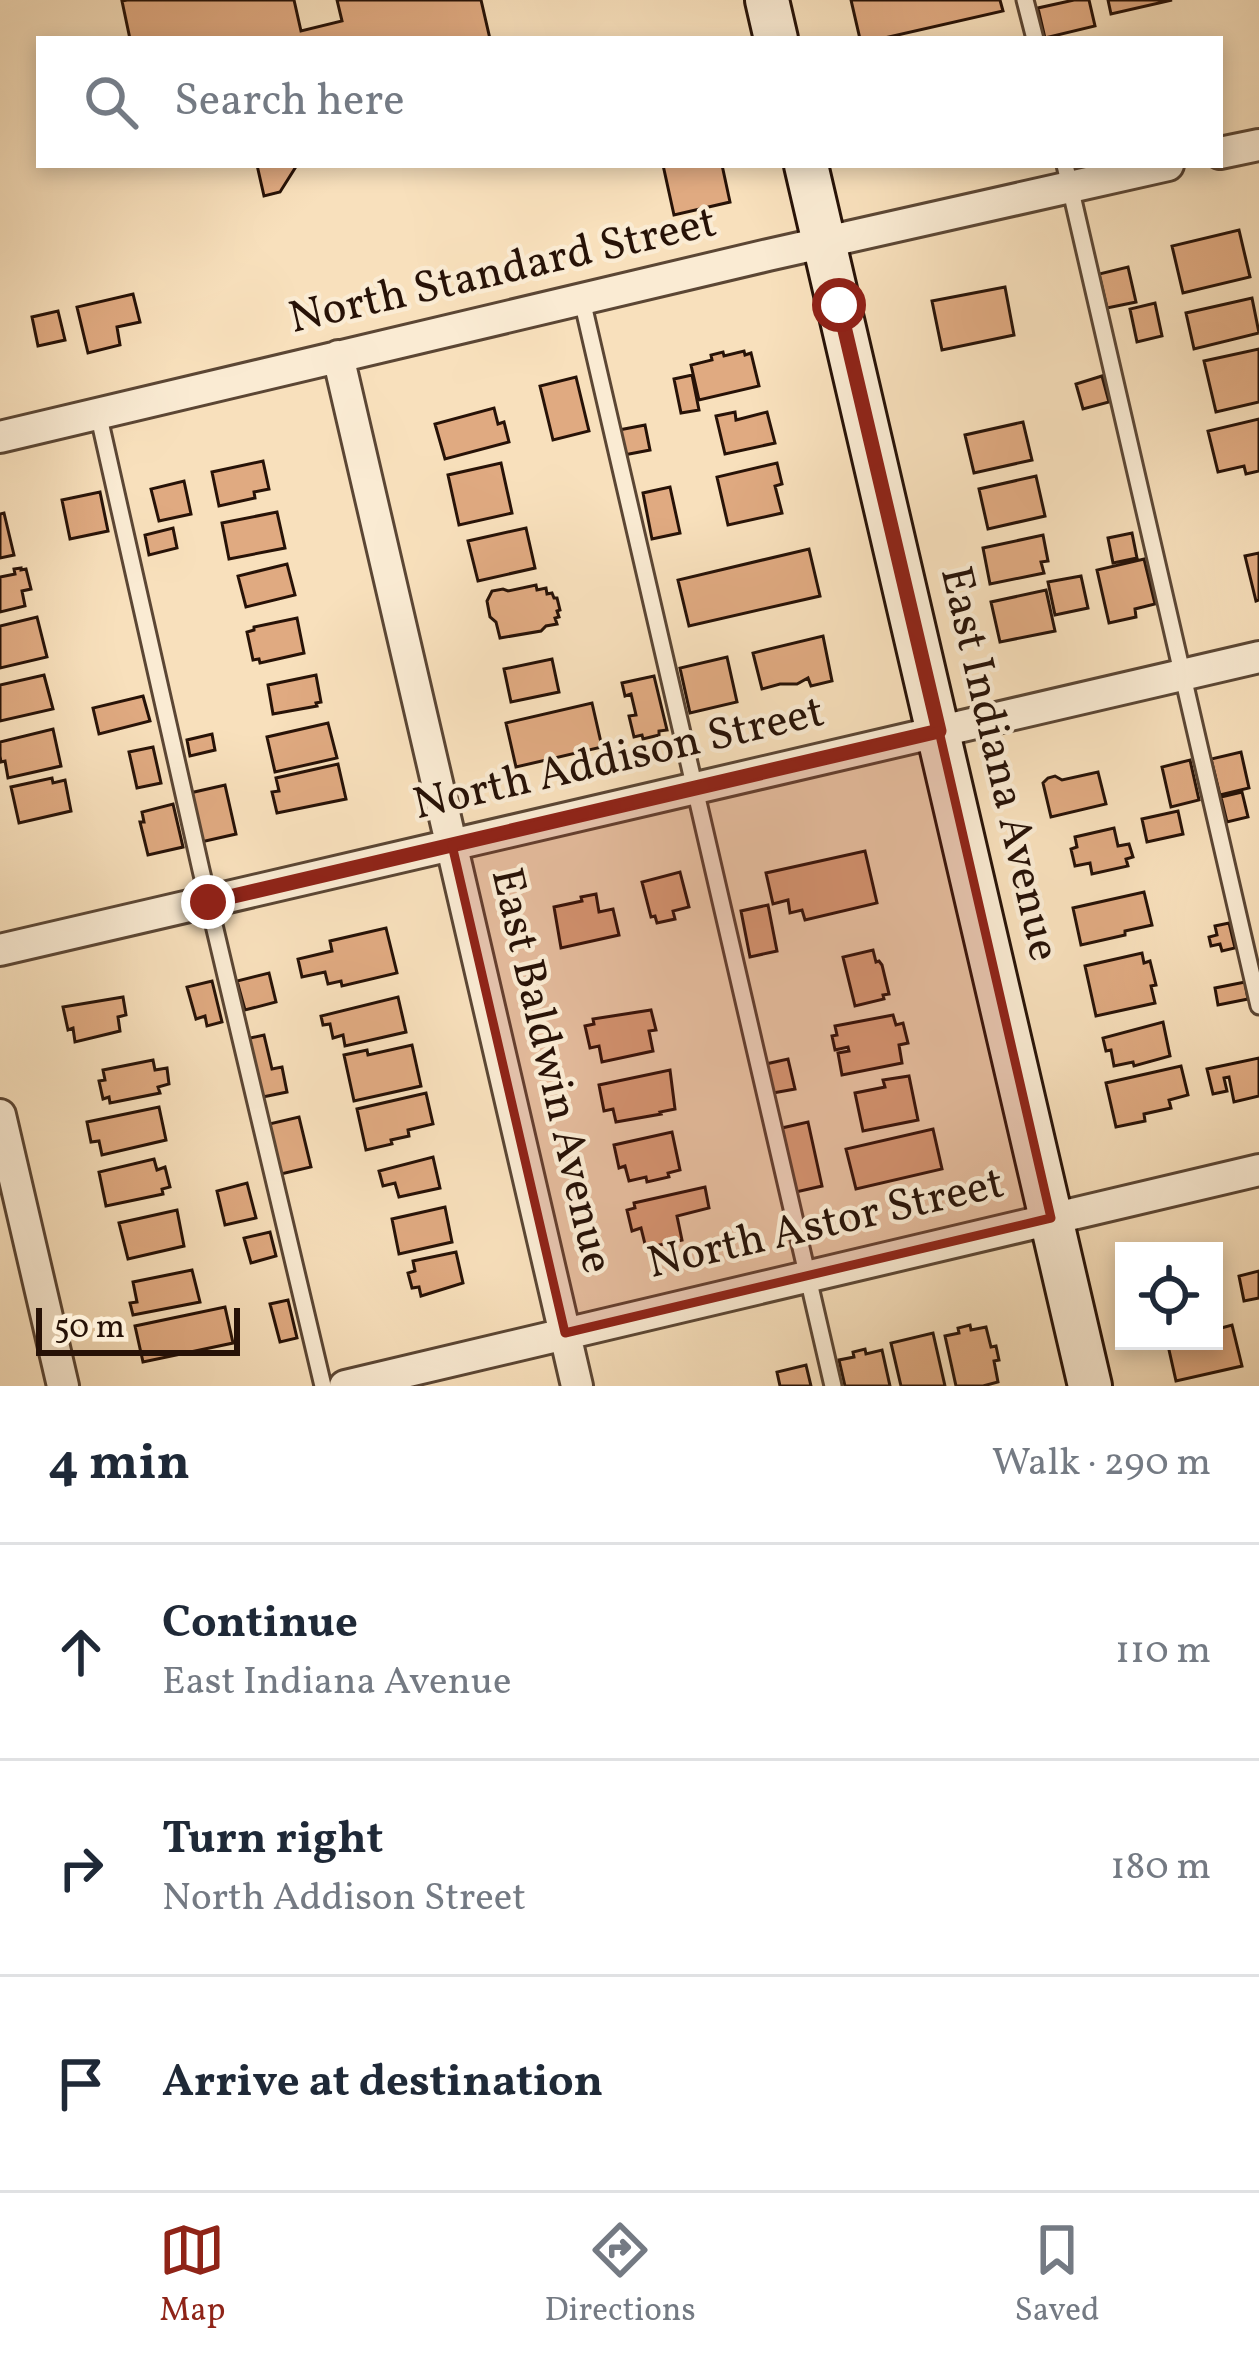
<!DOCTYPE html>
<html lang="en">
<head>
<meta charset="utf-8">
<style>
	:root { --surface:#fff; --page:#f6f6f7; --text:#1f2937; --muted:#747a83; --line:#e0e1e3; --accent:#8f2418 }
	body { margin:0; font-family:Vollkorn,serif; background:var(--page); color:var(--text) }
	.controls { position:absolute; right:36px; bottom:36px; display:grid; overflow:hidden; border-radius:0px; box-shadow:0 6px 18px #0003 }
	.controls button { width:108px; height:108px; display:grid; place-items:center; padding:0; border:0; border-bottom:3px solid var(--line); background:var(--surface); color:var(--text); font:60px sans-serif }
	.scale { position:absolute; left:36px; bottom:30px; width:204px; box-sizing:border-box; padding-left:12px; border:6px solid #271207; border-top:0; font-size:33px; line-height:42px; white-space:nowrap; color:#271207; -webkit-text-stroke:9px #faebd3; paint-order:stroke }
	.stop { position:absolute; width:36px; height:36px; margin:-27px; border:9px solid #8f2418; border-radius:50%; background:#fff }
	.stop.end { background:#8f2418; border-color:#fff; box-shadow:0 3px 12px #0008 }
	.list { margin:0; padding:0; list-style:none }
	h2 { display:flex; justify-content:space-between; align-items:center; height:156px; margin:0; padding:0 48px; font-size:51px }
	h2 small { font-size:39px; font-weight:400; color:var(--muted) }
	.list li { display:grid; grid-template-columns:78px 1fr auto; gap:36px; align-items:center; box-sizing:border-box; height:216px; padding:0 48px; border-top:3px solid var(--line) }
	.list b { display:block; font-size:45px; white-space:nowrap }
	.list p { margin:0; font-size:39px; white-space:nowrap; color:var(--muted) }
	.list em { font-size:39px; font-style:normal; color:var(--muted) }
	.icon { flex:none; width:66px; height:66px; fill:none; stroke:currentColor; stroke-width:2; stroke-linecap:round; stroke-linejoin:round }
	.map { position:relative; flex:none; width:1259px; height:1386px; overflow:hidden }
	.search { position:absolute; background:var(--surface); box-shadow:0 6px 18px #0003; left:36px; right:36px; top:36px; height:132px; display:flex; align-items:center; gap:30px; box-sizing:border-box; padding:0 42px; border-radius:0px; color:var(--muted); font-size:45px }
	.sheet { height:804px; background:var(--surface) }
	nav { display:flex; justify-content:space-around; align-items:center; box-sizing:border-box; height:168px; border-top:3px solid var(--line); background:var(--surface); font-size:33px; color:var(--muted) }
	nav a { display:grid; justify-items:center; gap:6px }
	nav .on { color:var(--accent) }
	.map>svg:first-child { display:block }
</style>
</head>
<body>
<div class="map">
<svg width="1259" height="1386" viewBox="0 0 1259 1386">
	<rect width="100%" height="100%" fill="#f8e0bc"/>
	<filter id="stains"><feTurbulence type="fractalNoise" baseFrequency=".00167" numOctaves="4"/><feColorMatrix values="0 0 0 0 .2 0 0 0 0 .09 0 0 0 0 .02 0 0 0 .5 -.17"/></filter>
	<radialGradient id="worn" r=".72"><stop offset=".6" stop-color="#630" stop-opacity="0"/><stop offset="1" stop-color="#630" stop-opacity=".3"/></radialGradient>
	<path fill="#e0aa81" stroke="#271207" stroke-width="3" d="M 127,0 L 294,0 L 301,31 L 342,21 L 337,0 L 481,0 L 490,39 L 130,39 L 122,1 Z
		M 851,0 L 1000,0 L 1003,11 L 880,39 L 860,39 Z
		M 1074,0 L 1089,0 L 1095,26 L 1045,38 L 1038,8 Z
		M 1108,0 L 1172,0 L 1111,14 Z
		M 257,165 L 297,165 L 280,192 L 264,196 Z
		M 663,165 L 722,165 L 730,202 L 674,215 Z
		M 1239,230 L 1250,277 L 1183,293 L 1172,246 Z
		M 1128,267 L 1136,302 L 1107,308 L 1099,274 Z
		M 1005,287 L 1014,335 L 942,350 L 932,301 Z
		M 133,294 L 140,322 L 117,327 L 120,345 L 88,353 L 77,307 Z
		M 1252,298 L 1259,333 L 1194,349 L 1186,313 Z
		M 1155,303 L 1162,336 L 1137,342 L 1130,309 Z
		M 58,311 L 65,340 L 38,346 L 32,317 Z
		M 1259,349 L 1259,402 L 1216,412 L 1204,361 Z
		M 744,351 L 745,355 L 751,353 L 759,386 L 699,400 L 691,365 L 712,360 L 711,355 L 723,352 L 724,356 Z
		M 692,375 L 699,410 L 681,413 L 674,379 Z
		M 1102,376 L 1109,402 L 1083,409 L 1076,384 Z
		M 576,377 L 589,431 L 553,440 L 540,386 Z
		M 494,408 L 498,424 L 504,422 L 509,442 L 445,459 L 435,424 Z
		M 735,412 L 736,420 L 767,412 L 775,443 L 725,454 L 716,416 Z
		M 1259,419 L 1259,471 L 1246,474 L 1244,466 L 1218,472 L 1208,431 Z
		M 1023,422 L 1032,460 L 974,473 L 965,435 Z
		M 645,425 L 650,450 L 624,455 L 619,430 Z
		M 263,461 L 269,489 L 254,492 L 255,498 L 219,506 L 212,472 Z
		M 501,463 L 512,513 L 459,525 L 448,475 Z
		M 777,463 L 782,484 L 775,486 L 782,513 L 728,525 L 717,477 Z
		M 1036,476 L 1045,516 L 988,529 L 979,489 Z
		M 184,481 L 191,514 L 159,521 L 151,489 Z
		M 670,487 L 680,533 L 652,539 L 643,493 Z
		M 100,492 L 108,531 L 70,539 L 62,500 Z
		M 277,512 L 285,548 L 229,559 L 222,523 Z
		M 4,513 L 14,555 L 0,558 L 0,514 Z
		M 173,528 L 177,548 L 149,555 L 145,535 Z
		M 526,528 L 535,568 L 478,581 L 468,541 Z
		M 1132,533 L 1137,558 L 1113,563 L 1108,538 Z
		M 1043,535 L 1048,561 L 1041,562 L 1044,573 L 990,584 L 983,548 Z
		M 809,549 L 820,596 L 689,626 L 678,580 Z
		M 1259,553 L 1259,600 L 1256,601 L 1245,556 Z
		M 1144,559 L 1155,604 L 1135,609 L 1136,617 L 1109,623 L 1097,570 Z
		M 287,564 L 295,595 L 246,607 L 238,576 Z
		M 21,568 L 21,570 L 26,569 L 31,589 L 22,591 L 25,606 L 0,612 L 0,577 L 15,574 L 14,569 Z
		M 1081,576 L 1088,608 L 1055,615 L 1048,582 Z
		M 536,585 L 537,590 L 546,588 L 547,594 L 552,593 L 554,598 L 557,598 L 560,610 L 557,611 L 559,617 L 555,618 L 557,624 L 546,626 L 541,631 L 500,638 L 496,622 L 490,617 L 487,601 L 492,591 L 503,589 L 508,591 Z
		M 1046,590 L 1055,631 L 1000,642 L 991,602 Z
		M 37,617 L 47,657 L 0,668 L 0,626 Z
		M 297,618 L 304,653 L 260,663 L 259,659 L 253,660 L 247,632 L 254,630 L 254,627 Z
		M 823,636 L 832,681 L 811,686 L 808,678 L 797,684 L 780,684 L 762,689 L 753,653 Z
		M 727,657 L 737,702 L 690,713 L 680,668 Z
		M 552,659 L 559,692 L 511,702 L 504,669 Z
		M 44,675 L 53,709 L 0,721 L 0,685 Z
		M 316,675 L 321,702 L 316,703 L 317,706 L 273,714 L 268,685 Z
		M 654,676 L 667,730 L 659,731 L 659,735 L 643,739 L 642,735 L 634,737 L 629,716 L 636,715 L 631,694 L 625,696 L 622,683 Z
		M 143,696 L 150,721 L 99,734 L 93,708 Z
		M 592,703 L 602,747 L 516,767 L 506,723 Z
		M 328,723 L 337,758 L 275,772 L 267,737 Z
		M 53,729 L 61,766 L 8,778 L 5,761 L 1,762 L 0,756 L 0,742 Z
		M 212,734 L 215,750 L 190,756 L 187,740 Z
		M 153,747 L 161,783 L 137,788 L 129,752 Z
		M 1241,752 L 1249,788 L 1220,795 L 1211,759 Z
		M 1190,760 L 1199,800 L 1171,807 L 1162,767 Z
		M 338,764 L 346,799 L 277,813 L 272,792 L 279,791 L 276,778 Z
		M 1098,772 L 1106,804 L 1051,817 L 1043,783 L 1048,778 L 1055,776 L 1062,780 Z
		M 52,778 L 53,783 L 65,780 L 71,811 L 19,823 L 11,787 Z
		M 225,785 L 236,834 L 201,842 L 190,793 Z
		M 1242,792 L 1248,817 L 1227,822 L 1221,797 Z
		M 173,804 L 183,847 L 148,855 L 140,822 L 144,822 L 142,812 Z
		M 1178,811 L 1183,834 L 1147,842 L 1142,819 Z
		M 1114,828 L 1118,846 L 1129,844 L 1133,857 L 1126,859 L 1128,866 L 1092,874 L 1090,863 L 1075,866 L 1071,849 L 1077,847 L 1075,837 Z
		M 865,851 L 877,903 L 805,920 L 802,910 L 790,913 L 788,900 L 773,904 L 766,873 Z
		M 680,872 L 689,907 L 673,911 L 675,919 L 657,923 L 655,916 L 651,917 L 642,882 Z
		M 1144,892 L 1152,925 L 1125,931 L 1125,935 L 1081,945 L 1073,908 Z
		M 596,894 L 599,912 L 613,909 L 619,935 L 561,948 L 554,907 L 582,901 L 581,897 Z
		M 768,905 L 777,951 L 750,957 L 741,911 Z
		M 1229,923 L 1235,948 L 1222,951 L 1220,944 L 1211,946 L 1209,937 L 1217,935 L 1215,926 Z
		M 386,928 L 397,973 L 342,986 L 341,981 L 328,984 L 325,972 L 302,977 L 298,959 L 332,951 L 330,941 Z
		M 873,950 L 876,962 L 879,961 L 882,965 L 889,994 L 883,995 L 884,999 L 855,1006 L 843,957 Z
		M 1142,953 L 1144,963 L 1150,961 L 1156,985 L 1151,986 L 1155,1003 L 1096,1016 L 1085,966 Z
		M 269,973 L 276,1002 L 245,1010 L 237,981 Z
		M 212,981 L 222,1022 L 207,1026 L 205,1016 L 196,1019 L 187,987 Z
		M 1245,982 L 1248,999 L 1218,1005 L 1215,988 Z
		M 123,997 L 126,1015 L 118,1017 L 120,1031 L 75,1042 L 73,1028 L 68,1030 L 63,1007 Z
		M 398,997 L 406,1032 L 345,1046 L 343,1035 L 333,1038 L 330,1024 L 323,1025 L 321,1016 Z
		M 651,1010 L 656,1030 L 649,1031 L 653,1051 L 602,1062 L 599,1046 L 590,1048 L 585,1026 L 594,1024 L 593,1019 Z
		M 893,1015 L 896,1025 L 903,1023 L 908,1043 L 899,1045 L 902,1063 L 842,1075 L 838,1053 L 849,1051 L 848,1047 L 835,1050 L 832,1036 L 837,1035 L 835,1026 Z
		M 1163,1022 L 1170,1056 L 1134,1066 L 1133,1062 L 1114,1066 L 1111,1050 L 1106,1051 L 1103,1038 Z
		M 264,1035 L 272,1069 L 282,1067 L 287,1092 L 258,1098 L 246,1039 Z
		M 412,1045 L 421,1086 L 354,1101 L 344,1055 L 367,1050 L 368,1055 Z
		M 1259,1058 L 1259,1096 L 1234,1102 L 1229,1077 L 1224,1078 L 1227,1091 L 1213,1094 L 1207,1069 Z
		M 788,1059 L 795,1089 L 773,1093 L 766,1064 Z
		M 153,1060 L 155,1070 L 167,1068 L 169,1084 L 158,1087 L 160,1093 L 110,1103 L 109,1097 L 103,1099 L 99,1081 L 105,1080 L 103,1070 Z
		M 1181,1066 L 1188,1095 L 1169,1100 L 1171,1108 L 1144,1114 L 1145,1121 L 1116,1127 L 1106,1083 Z
		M 670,1070 L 675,1109 L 660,1112 L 661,1114 L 616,1122 L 613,1109 L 604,1111 L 599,1085 Z
		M 909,1076 L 918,1120 L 863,1131 L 855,1093 L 885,1087 L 883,1080 Z
		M 426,1093 L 433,1124 L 408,1130 L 409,1136 L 391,1140 L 392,1144 L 366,1150 L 357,1109 Z
		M 159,1107 L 166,1140 L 102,1155 L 99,1141 L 91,1142 L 87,1122 Z
		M 299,1117 L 311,1167 L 281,1174 L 269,1124 Z
		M 808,1122 L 822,1186 L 796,1192 L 782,1128 Z
		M 933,1129 L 942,1169 L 856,1189 L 846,1149 Z
		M 672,1132 L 680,1170 L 668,1173 L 669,1177 L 647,1182 L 646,1177 L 629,1181 L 625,1166 L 619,1168 L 614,1145 Z
		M 433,1157 L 440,1188 L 399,1197 L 395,1183 L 383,1186 L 379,1171 Z
		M 154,1159 L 157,1170 L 165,1167 L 170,1187 L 162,1189 L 163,1194 L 106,1206 L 99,1172 Z
		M 247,1183 L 256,1218 L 225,1225 L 217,1191 Z
		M 705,1187 L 709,1208 L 677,1216 L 682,1240 L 646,1248 L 641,1228 L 632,1231 L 627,1210 L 635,1208 L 634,1203 Z
		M 445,1207 L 452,1242 L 399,1254 L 392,1219 Z
		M 177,1210 L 184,1246 L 128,1259 L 119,1223 Z
		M 270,1232 L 276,1256 L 251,1263 L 244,1238 Z
		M 456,1252 L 463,1283 L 421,1296 L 419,1287 L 412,1288 L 408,1273 L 415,1271 L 413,1261 Z
		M 192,1270 L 200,1302 L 133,1315 L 130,1303 L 137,1302 L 133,1282 Z
		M 1259,1271 L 1259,1298 L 1244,1301 L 1239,1276 Z
		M 288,1300 L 297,1338 L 280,1342 L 270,1304 Z
		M 225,1307 L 233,1343 L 143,1362 L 135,1326 Z
		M 970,1325 L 971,1330 L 986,1327 L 991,1347 L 996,1346 L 999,1360 L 994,1361 L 998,1382 L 983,1386 L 956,1386 L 945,1336 L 959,1333 L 958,1328 Z
		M 1232,1325 L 1242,1366 L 1176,1381 L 1167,1341 L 1214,1341 L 1214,1330 Z
		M 933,1333 L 945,1386 L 901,1386 L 891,1343 Z
		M 865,1349 L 866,1354 L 882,1350 L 890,1386 L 845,1386 L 839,1360 L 854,1357 L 853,1352 Z
		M 806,1365 L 811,1386 L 780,1386 L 777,1372 Z"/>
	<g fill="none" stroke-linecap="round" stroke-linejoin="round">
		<g stroke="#5b4634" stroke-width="21">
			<path id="service" d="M 1025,0 L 1035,39
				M 1065,165 L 1259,1006
				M 582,300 L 833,1386
				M 98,413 L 201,870 L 323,1386"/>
		</g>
		<g stroke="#5b4634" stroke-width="36">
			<path id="minor" d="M 1220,153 L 1259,145
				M 338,356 L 577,1386
				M 0,437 L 768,255 L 1168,165
				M 0,950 L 1259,657
				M 0,1115 L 63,1386
				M 345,1386 L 1259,1170"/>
		</g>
		<g stroke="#271207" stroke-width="48">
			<path id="secondary" d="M 767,0 L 776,39
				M 806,165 L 1090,1386"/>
		</g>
		<use href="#service" stroke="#faebd3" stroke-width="15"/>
		<use href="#minor" stroke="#faebd3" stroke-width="30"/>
		<use href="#secondary" stroke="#faebd3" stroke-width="42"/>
	</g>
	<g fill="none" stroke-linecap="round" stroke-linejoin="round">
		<path stroke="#8f2418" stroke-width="15" d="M 208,902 L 939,731 L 839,305"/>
	</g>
	<path fill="#8f2418" fill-opacity="0.2" stroke="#8f2418" stroke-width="9" stroke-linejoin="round" d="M 939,731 L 1051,1218 L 565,1333 L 452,845 Z"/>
	<g text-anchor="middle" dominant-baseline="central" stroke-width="9" stroke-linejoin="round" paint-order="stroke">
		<g font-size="45" fill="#271207" stroke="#faebd3">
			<text transform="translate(503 272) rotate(-13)">North Standard Street</text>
			<text transform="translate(619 760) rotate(-13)">North Addison Street</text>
			<text transform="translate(998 764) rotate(77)">East Indiana Avenue</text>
			<text transform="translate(550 1071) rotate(77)">East Baldwin Avenue</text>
			<text transform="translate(826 1225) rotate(-13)">North Astor Street</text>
		</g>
	</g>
	<rect width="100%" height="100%" filter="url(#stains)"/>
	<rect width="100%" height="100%" fill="url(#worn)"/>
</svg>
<div class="controls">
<button><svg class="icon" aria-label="locate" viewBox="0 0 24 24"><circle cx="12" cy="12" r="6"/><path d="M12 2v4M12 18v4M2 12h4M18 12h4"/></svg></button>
</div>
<div class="scale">50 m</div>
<div class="stop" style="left:839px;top:305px"></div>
<div class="stop end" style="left:208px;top:902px"></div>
<div class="search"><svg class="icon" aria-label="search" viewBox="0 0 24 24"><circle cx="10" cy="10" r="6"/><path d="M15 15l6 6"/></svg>Search here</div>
</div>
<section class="sheet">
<h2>4 min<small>Walk · 290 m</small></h2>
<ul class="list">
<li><svg class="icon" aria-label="ahead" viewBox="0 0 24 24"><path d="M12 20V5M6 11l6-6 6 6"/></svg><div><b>Continue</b><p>East Indiana Avenue</p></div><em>110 m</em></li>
<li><svg class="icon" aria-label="right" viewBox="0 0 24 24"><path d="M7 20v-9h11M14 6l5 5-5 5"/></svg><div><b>Turn right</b><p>North Addison Street</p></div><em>180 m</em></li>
<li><svg class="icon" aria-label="arrive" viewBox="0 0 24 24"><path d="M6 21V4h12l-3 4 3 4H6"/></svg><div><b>Arrive at destination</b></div></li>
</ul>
</section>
<nav>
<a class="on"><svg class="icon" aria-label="map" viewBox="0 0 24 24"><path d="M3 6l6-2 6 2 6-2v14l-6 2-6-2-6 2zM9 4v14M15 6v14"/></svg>Map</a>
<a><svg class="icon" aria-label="directions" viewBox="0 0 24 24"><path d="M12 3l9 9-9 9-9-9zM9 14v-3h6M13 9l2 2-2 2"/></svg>Directions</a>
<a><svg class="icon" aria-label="saved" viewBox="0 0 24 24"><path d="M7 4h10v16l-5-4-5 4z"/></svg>Saved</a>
</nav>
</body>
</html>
